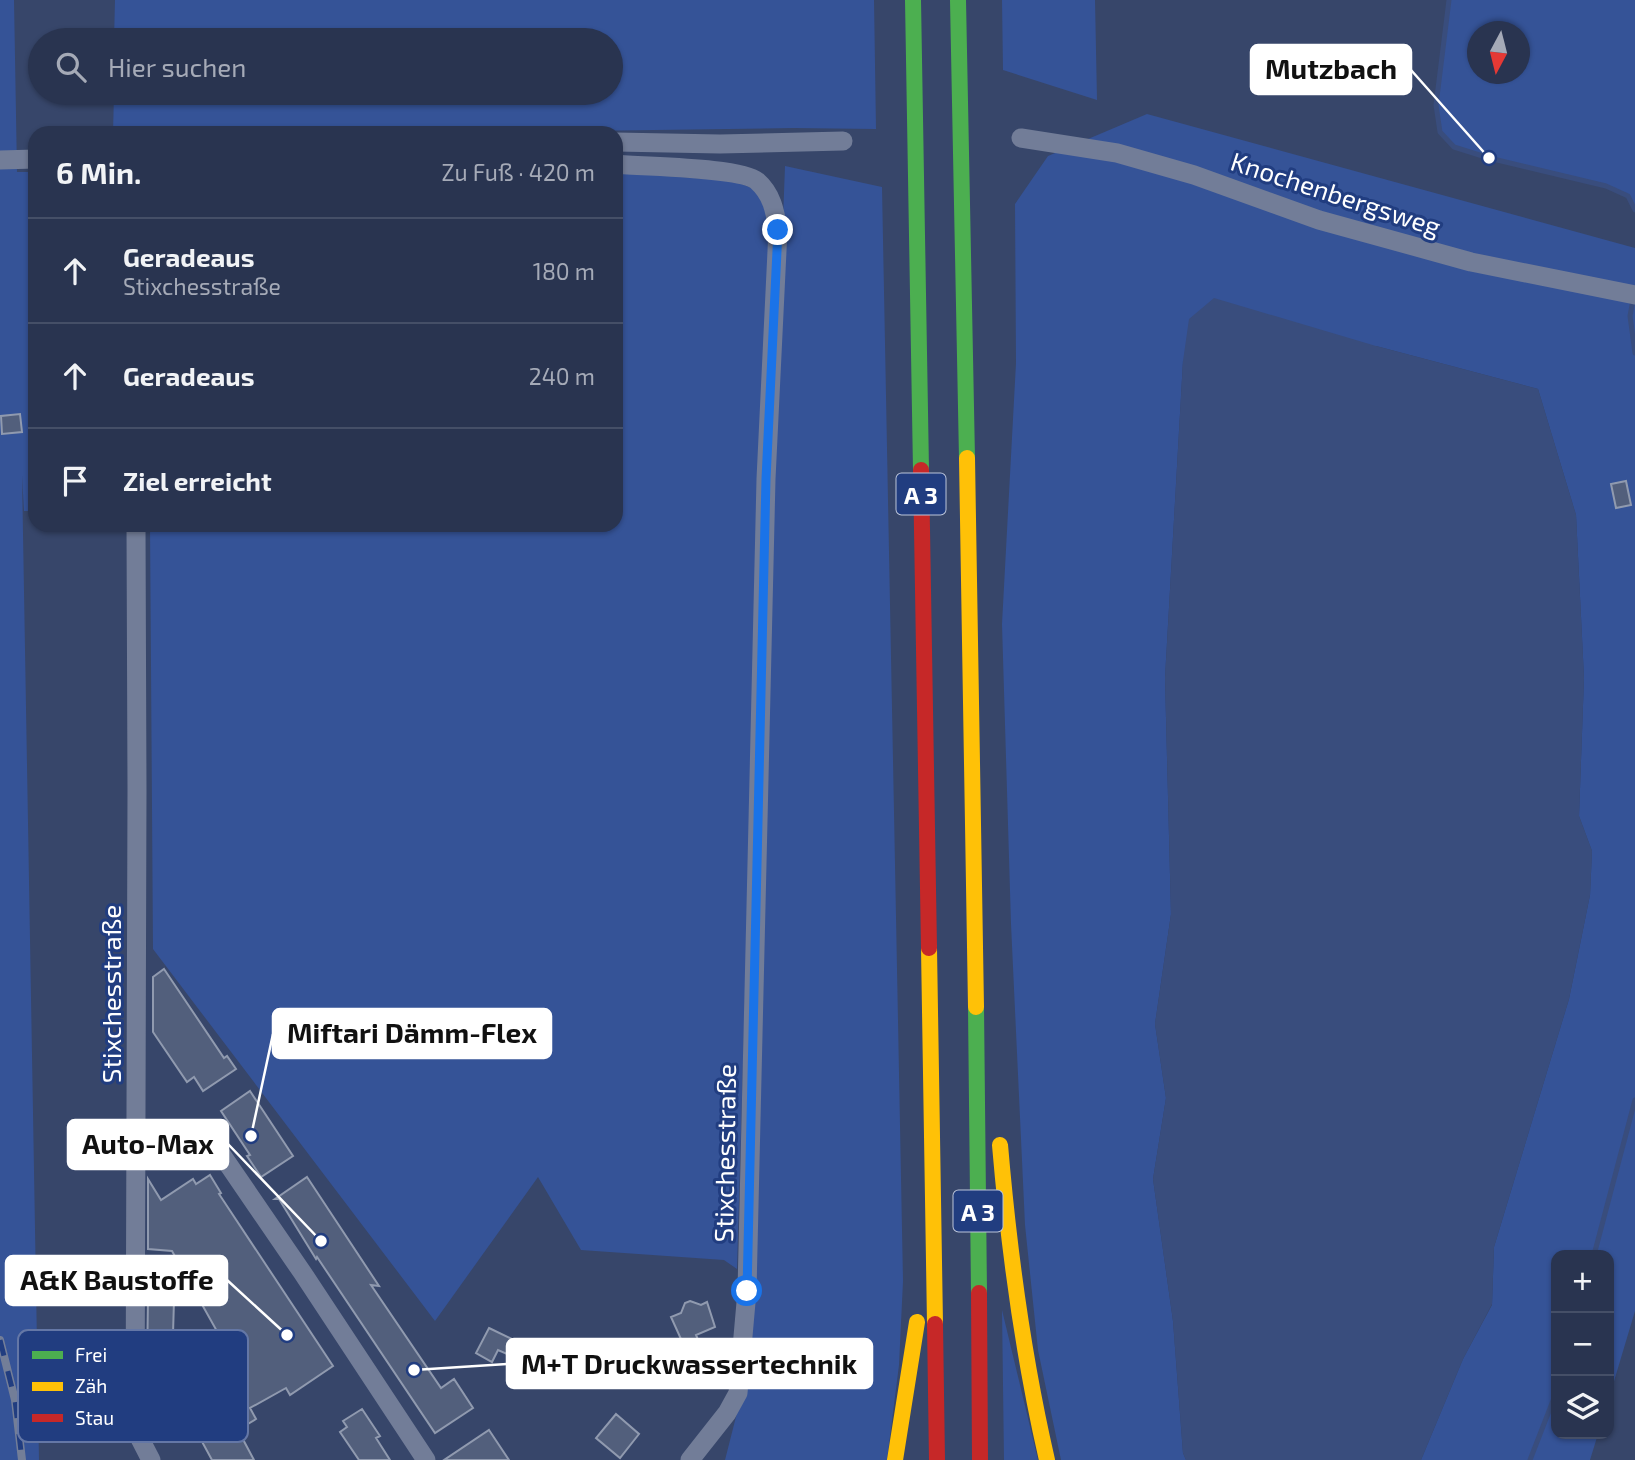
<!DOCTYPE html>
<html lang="de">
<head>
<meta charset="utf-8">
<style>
	:root { --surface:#293450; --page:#313c57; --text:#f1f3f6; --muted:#a5aab7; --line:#454f67 }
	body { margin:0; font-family:"Exo 2",sans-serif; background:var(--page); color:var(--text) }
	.controls { position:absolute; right:21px; bottom:21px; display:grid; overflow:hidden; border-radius:14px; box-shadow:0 2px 5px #0004 }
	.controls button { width:63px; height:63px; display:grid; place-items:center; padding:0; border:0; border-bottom:2px solid var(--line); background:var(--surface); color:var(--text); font:35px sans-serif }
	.compass { position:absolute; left:1467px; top:21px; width:63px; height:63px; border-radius:50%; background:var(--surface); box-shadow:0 2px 5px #0004; rotate:187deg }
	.stop { position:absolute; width:21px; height:21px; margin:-16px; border:5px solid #1a73e8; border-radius:50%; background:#fff }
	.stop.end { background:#1a73e8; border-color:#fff; box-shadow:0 2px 7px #0008 }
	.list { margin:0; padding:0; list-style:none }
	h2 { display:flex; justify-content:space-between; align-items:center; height:91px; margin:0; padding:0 28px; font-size:30px }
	h2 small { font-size:23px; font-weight:400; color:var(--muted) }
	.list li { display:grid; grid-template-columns:46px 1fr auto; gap:21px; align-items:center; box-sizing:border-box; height:105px; padding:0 28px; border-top:2px solid var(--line) }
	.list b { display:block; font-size:26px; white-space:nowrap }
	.list p { margin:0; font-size:23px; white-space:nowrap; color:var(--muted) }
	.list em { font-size:23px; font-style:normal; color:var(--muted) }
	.icon { flex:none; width:38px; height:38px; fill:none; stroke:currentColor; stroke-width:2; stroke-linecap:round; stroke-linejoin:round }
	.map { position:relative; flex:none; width:1635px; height:1460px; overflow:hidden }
	.search { position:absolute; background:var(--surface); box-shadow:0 2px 5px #0004; left:28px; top:28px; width:595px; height:77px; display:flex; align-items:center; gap:18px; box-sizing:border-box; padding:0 24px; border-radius:38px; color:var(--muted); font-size:26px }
	.panel { position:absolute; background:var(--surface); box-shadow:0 2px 5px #0004; left:28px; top:126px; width:595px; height:406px; border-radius:21px }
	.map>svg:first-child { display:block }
</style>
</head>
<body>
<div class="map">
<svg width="1635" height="1460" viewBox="0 0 1635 1460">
	<rect width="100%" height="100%" fill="#37466a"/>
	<path fill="#355397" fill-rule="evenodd" d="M 0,0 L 14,0 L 17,172 L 35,172 L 35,511 L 24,511 L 22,475 L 39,1460 L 0,1460 Z
		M 115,0 L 874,0 L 876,129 L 794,128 L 582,131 L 514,126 L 349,133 L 113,133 L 114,93 L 611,93 L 611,40 L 114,40 Z
		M 1002,0 L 1095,0 L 1097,100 L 1003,70 Z
		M 1449,0 L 1635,0 L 1635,210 L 1628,196 L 1606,186 L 1489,158 L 1454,147 L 1440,132 L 1436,105 ZM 1478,32 L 1520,32 L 1520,74 L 1478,74 Z
		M 1147,114 L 1635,248 L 1635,1311 L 1609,1398 L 1609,1255 L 1556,1255 L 1556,1434 L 1598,1434 L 1590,1460 L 1421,1460 L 1463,1359 L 1492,1305 L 1494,1247 L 1569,999 L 1590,895 L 1592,851 L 1579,816 L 1584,678 L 1576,515 L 1538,389 L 1376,346 L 1183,361 L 1165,678 L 1171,914 L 1155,1024 L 1166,1098 L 1153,1179 L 1173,1321 L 1183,1453 L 1186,1460 L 1061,1460 L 1038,1350 L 1025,1225 L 1011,924 L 1002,624 L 1016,363 L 1015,204 L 1048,156 Z
		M 785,166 L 882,187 L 903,1281 L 899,1365 L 887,1460 L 725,1460 L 739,1405 Z
		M 616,172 L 734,181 L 757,190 L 773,231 L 760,478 L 737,1269 L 724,1260 L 581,1250 L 538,1177 L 435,1321 L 153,949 L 150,525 L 616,525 Z
		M 1002,1310 L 1038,1460 L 1004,1460 Z"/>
	<path fill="#394d7d" d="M 1214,298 L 1376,346 L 1538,389 L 1576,515 L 1584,678 L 1579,816 L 1592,851 L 1590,895 L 1569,999 L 1494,1247 L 1492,1304 L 1463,1359 L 1421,1460 L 1186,1460 L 1183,1453 L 1173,1321 L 1153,1179 L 1166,1098 L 1155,1024 L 1171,914 L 1165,678 L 1183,361 L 1189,319 Z"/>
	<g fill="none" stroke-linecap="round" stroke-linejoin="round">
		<path stroke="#394d7d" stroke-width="5" d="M 1449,0 L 1436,105 L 1440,132 L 1454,147 L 1489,158 L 1606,186 L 1628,196 L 1635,210
			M 1633,300 L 1630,316 L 1635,353
			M 1594,1255 L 1635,1100
			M 1530,1460 L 1556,1393"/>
	</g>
	<path fill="#525f7c" stroke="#909aaf" stroke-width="2" d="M 20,414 L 22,432 L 2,434 L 1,416 Z
		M 1626,481 L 1631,505 L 1616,508 L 1611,484 Z
		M 164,969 L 224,1058 L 227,1056 L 236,1069 L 203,1091 L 194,1077 L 187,1082 L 153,1032 L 153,977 Z
		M 250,1091 L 293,1156 L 261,1177 L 247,1156 L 250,1155 L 221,1111 Z
		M 210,1175 L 221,1193 L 219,1194 L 333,1366 L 290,1395 L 286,1388 L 250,1408 L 256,1419 L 238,1430 L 254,1460 L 212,1460 L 194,1427 L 234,1405 L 223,1384 L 241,1374 L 172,1251 L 148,1249 L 148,1179 L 161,1200 L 193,1179 L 196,1184 Z
		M 307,1177 L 379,1286 L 371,1285 L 441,1388 L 454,1379 L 473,1408 L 435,1433 L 317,1257 L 316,1259 L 279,1199 L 275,1199 Z
		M 148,1299 L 174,1300 L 172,1368 L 147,1367 Z
		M 690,1301 L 701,1305 L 707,1302 L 715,1327 L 696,1335 L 699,1342 L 685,1348 L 671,1317 L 681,1313 L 685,1303 Z
		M 489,1328 L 514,1340 L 507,1354 L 498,1350 L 492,1362 L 476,1353 Z
		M 362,1409 L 380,1436 L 376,1438 L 390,1460 L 359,1460 L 340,1432 L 347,1427 L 343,1421 Z
		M 616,1414 L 639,1434 L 620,1458 L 596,1438 Z
		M 489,1430 L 509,1460 L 444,1460 Z"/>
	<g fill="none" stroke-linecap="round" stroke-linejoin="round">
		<path stroke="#727d98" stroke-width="19" d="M 1021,138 L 1117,153 L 1194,175 L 1319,220 L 1471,262 L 1635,295
			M 616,142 L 720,144 L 843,141
			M 0,160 L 35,159
			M 616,164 C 643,167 740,167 757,181 C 772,194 775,211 778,230 L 766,479 L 747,1291 L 738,1393 L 727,1413 L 690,1460
			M 136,525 L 137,790 L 135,1429 L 151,1460
			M 181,1133 L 217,1148 L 302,1272 L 426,1460"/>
		<path stroke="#4caf50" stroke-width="16" d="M 913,0 L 921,470
			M 958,0 L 967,458
			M 976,1007 L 979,1293"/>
		<path stroke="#ffc107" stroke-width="16" d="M 967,458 L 976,1007
			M 929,948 L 935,1324
			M 1000,1145 C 1009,1251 1023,1356 1047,1460
			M 895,1460 L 917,1322"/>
		<path stroke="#c62828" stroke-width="16" d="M 921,470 L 929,948
			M 979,1293 L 980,1460
			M 935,1324 L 937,1460"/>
		<g stroke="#737e98" stroke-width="8">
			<path id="rail" d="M 0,1340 L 15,1400 L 22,1460"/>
		</g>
		<use href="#rail" stroke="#213d80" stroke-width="5" stroke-dasharray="16" stroke-linecap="butt"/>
	</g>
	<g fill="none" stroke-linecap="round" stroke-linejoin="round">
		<path stroke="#1a73e8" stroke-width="9" d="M 747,1291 L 766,479 L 778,230"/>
	</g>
	<g text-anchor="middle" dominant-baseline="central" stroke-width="6" stroke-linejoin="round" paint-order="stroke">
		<g fill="#213d80" stroke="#bcc5d9" stroke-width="2">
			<rect x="896.5" y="473.5" width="49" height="41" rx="5"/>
			<rect x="953.5" y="1190.5" width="49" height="41" rx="5"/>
		</g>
		<g font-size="24" font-weight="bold" fill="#fff">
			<text x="921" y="494">A 3</text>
			<text x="978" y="1211">A 3</text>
		</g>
		<g font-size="26" fill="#fff" stroke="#213d80">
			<text transform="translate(1336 193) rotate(18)">Knochenbergsweg</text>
			<text transform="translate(110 994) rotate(-90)">Stixchesstraße</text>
			<text transform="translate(724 1153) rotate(-89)">Stixchesstraße</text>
		</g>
	</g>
	<rect x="18" y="1330" width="230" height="112" rx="10" fill="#213d80" stroke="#6477a6" stroke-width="2"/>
	<rect x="32" y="1351" width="31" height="8" fill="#4caf50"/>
	<rect x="32" y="1382" width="31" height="9" fill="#ffc107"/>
	<rect x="32" y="1414" width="31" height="8" fill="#c62828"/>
	<g font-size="19" fill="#fff">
		<text x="75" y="1362">Frei</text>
		<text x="75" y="1393">Zäh</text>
		<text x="75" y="1425">Stau</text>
	</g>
	<path fill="none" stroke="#fff" stroke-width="2.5" d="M1489 158L1411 70M251 1136L273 1034M321 1241L228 1144M287 1335L227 1280M414 1370L507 1364"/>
	<g fill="#fff" stroke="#213d80" stroke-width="2.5">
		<circle cx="1489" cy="158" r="7"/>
		<circle cx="251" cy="1136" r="7"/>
		<circle cx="321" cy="1241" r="7"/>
		<circle cx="287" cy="1335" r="7"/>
		<circle cx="414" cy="1370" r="7"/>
	</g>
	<g fill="#fff" stroke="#fff" stroke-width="2.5">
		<rect x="1251" y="45" width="160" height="49" rx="7"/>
		<rect x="273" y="1009" width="278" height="49" rx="7"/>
		<rect x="68" y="1120" width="160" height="49" rx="7"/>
		<rect x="6" y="1256" width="221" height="49" rx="7"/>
		<rect x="507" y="1339" width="365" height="49" rx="7"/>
	</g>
	<g font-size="28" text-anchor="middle" font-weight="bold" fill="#111">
		<text x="1331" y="79">Mutzbach</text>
		<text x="412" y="1043">Miftari Dämm-Flex</text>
		<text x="148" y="1154">Auto-Max</text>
		<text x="117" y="1290">A&amp;K Baustoffe</text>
		<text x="689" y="1374">M+T Druckwassertechnik</text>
	</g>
</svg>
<div class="controls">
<button>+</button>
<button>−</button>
<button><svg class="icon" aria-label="layers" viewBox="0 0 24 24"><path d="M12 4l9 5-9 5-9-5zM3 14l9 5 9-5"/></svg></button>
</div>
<svg class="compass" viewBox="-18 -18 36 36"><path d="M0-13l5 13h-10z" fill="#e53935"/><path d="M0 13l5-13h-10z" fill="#a5aab7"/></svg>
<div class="stop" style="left:747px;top:1291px"></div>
<div class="stop end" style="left:778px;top:230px"></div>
<div class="search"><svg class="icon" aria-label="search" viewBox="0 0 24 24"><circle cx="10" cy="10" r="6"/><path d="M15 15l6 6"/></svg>Hier suchen</div>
<section class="panel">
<h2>6 Min.<small>Zu Fuß · 420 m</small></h2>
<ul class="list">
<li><svg class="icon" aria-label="ahead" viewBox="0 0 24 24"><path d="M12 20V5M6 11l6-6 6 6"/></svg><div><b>Geradeaus</b><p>Stixchesstraße</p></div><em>180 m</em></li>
<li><svg class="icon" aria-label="ahead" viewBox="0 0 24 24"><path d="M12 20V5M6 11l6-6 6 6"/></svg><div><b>Geradeaus</b></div><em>240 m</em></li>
<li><svg class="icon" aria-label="arrive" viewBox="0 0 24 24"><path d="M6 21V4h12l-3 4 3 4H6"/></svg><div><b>Ziel erreicht</b></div></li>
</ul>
</section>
</div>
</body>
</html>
